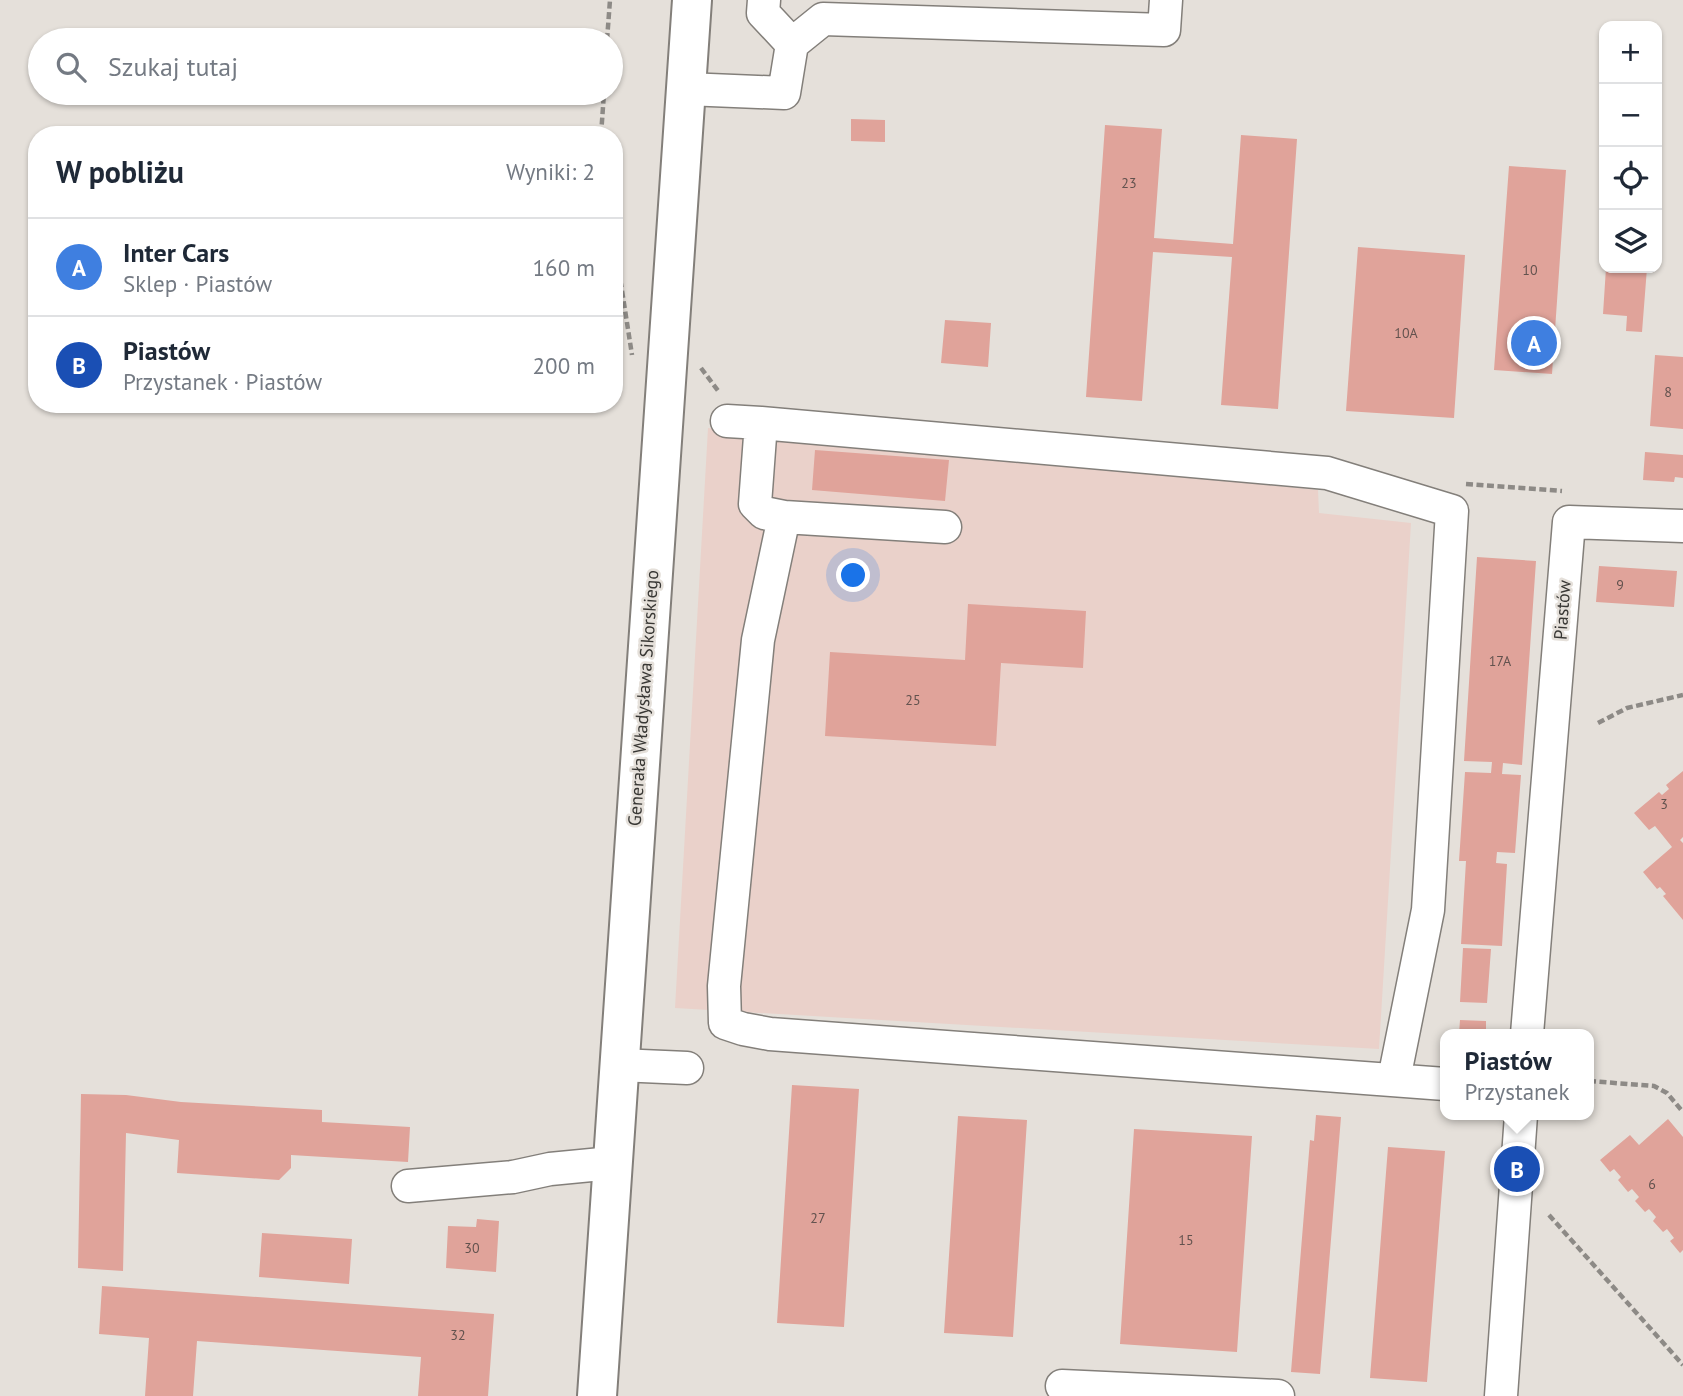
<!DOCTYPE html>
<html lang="pl">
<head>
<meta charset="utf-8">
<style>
	:root { --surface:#fff; --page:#f2f2f3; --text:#1f2937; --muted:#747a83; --line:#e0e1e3; --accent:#2d700a }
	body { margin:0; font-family:"PT Sans",sans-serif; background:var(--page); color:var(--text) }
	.controls { position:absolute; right:21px; top:21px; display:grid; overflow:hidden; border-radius:14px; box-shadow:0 2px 5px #0004 }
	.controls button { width:63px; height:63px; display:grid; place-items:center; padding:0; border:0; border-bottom:2px solid var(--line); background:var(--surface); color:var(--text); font:35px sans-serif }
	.you { position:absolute; left:854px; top:576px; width:24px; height:24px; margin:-18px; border:5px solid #fff; border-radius:50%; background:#1a73e8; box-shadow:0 0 0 10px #1a73e833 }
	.badge { display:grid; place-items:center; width:46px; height:46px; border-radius:50%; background:var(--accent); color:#fff; font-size:23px; font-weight:700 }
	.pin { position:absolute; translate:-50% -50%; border:4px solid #fff; box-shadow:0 2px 7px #0006 }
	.popup { position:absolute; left:1440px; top:1029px; width:154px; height:91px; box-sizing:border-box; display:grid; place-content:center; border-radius:14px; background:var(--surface); filter:drop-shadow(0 2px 5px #0005); font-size:23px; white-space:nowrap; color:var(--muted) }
	.popup b { font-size:26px; color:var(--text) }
	.popup::after { content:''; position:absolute; left:50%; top:100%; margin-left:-14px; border:14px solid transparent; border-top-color:var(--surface) }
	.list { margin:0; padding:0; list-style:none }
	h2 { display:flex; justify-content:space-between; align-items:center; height:91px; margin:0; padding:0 28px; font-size:30px }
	h2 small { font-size:23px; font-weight:400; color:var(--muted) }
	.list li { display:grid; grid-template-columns:46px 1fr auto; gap:21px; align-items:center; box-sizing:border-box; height:98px; padding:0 28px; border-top:2px solid var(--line) }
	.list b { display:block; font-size:26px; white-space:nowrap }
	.list p { margin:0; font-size:23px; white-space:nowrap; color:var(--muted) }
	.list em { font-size:23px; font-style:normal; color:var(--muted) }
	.icon { flex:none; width:38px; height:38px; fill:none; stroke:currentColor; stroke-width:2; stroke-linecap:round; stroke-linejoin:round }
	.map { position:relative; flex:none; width:1683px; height:1396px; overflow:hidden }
	.search { position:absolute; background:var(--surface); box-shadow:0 2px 5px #0004; left:28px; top:28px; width:595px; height:77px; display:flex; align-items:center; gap:18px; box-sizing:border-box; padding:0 24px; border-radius:38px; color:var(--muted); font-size:26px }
	.panel { position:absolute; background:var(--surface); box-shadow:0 2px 5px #0004; left:28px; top:126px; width:595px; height:287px; border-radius:28px }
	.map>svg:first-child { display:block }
</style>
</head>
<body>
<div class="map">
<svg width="1683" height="1396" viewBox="0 0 1683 1396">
	<rect width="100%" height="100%" fill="#e5e0da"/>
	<path fill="#ead1ca" d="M 708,428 L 1318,490 L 1319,513 L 1411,523 L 1379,1049 L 675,1008 Z"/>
	<path fill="#e0a39a" d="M 851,119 L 885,120 L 885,142 L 851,141 Z
		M 1105,125 L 1162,129 L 1154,238 L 1233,244 L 1241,135 L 1297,139 L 1278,409 L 1221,405 L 1232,257 L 1153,252 L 1142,401 L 1086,397 Z
		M 1509,166 L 1566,170 L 1552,374 L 1494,370 Z
		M 1358,247 L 1465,255 L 1454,418 L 1346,411 Z
		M 1606,268 L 1647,268 L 1642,332 L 1626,331 L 1627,316 L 1603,314 Z
		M 945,320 L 991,323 L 988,367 L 941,363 Z
		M 1655,355 L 1683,357 L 1683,429 L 1650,426 Z
		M 815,450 L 949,460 L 945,501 L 812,490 Z
		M 1645,452 L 1683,455 L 1683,478 L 1675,477 L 1674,482 L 1643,480 Z
		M 1477,557 L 1536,561 L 1522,765 L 1503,763 L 1502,774 L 1521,775 L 1515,853 L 1497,852 L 1496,863 L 1507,864 L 1502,946 L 1461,944 L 1466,861 L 1459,861 L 1465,772 L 1491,773 L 1492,762 L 1464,761 Z
		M 1599,566 L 1677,571 L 1674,607 L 1596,602 Z
		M 968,604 L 1086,611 L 1083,668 L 1001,663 L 996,746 L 825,736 L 830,652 L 965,660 Z
		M 1683,771 L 1683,837 L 1680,840 L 1683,843 L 1683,920 L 1663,896 L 1666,894 L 1660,887 L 1657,889 L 1643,872 L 1672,847 L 1655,826 L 1649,830 L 1634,813 L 1659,792 L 1662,795 L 1669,789 L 1666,785 Z
		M 1463,948 L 1491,949 L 1487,1003 L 1460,1002 Z
		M 1460,1020 L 1486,1021 L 1486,1034 L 1459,1034 Z
		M 792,1085 L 859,1089 L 844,1327 L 777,1323 Z
		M 81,1094 L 126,1095 L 181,1102 L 322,1110 L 322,1122 L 410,1127 L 408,1162 L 291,1155 L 291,1168 L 279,1180 L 177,1173 L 179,1140 L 126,1133 L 123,1271 L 78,1268 Z
		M 1316,1115 L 1341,1117 L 1320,1374 L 1291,1372 L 1310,1140 L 1314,1141 Z
		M 958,1116 L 1027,1120 L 1013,1337 L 944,1333 Z
		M 1668,1119 L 1683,1137 L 1683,1250 L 1680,1253 L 1670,1241 L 1674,1238 L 1667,1229 L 1663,1232 L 1653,1221 L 1656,1217 L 1649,1209 L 1645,1212 L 1635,1201 L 1639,1197 L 1632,1189 L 1628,1192 L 1618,1180 L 1621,1177 L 1614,1169 L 1610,1172 L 1600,1160 L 1630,1135 L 1639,1145 Z
		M 1134,1129 L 1252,1136 L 1237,1352 L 1120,1344 Z
		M 1388,1147 L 1445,1151 L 1427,1382 L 1370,1378 Z
		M 477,1219 L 499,1221 L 496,1272 L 446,1268 L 448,1226 L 476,1227 Z
		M 262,1233 L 352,1239 L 349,1284 L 259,1277 Z
		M 102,1286 L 494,1314 L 488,1396 L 418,1396 L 421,1357 L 197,1341 L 193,1396 L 145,1396 L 149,1338 L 99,1334 Z"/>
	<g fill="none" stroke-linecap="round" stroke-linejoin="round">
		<g stroke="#837f7a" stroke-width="35">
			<path id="minor" d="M 764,0 L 763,13 L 792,44
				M 686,89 L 784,93 L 792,44 L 823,19 L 1164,30 L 1166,0
				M 727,421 L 761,423 L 755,504 L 764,513 L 784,517 L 945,527
				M 761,423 L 1327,473 L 1452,511 L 1428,910 L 1394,1079
				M 784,517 L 758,640 L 724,986 L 725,1023 L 743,1029 L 770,1034 L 1445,1084
				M 1527,1034 L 1569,522 L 1683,526
				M 619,1065 L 687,1068
				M 408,1186 L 513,1177 L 550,1169 L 612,1163
				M 1062,1386 L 1278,1396
				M 1501,1396 L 1521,1115"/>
		</g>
		<g stroke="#837f7a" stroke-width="42">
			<path id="major" d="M 597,1396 L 692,0"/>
		</g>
		<path stroke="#8d8a86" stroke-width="4.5" stroke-dasharray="7 3.5" stroke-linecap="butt" d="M 607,40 L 610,0
			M 601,135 L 604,93
			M 614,239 L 632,355
			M 701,368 L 719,392
			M 1466,484 L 1562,491
			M 1598,723 L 1627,708 L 1683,695
			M 1589,1081 L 1654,1086 L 1667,1093 L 1683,1112
			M 1549,1215 L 1683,1365"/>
		<use href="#minor" stroke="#fff" stroke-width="32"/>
		<use href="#major" stroke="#fff" stroke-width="38"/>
	</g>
	<g text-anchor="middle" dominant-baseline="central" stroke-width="5" stroke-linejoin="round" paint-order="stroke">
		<g font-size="14" fill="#62524e">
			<text x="1129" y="183">23</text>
			<text x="1530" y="270">10</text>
			<text x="1406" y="333">10A</text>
			<text x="1668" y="392">8</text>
			<text x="1620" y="585">9</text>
			<text x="1500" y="661">17A</text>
			<text x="913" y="700">25</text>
			<text x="1664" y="804">3</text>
			<text x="1652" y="1184">6</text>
			<text x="818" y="1218">27</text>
			<text x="1186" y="1240">15</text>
			<text x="472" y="1248">30</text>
			<text x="458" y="1335">32</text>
		</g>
		<g font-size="18" fill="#383734" stroke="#e5e0da">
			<text transform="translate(1562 610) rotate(-86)">Piastów</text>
			<text transform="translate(643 698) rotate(-86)">Generała Władysława Sikorskiego</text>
		</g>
	</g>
</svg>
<div class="controls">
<button>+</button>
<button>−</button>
<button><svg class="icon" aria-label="locate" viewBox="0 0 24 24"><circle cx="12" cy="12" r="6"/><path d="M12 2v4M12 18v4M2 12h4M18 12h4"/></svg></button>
<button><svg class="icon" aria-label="layers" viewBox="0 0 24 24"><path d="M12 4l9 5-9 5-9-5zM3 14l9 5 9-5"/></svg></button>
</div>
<div class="you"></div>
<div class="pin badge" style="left:1534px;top:343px;background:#3f7fe0">A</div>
<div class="pin badge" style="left:1517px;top:1169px;background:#1a4fb4">B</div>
<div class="popup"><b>Piastów</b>Przystanek</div>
<div class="search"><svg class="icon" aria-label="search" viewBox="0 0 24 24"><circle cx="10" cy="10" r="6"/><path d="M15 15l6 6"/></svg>Szukaj tutaj</div>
<section class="panel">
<h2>W pobliżu<small>Wyniki: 2</small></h2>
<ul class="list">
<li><span class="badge" style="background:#3f7fe0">A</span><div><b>Inter Cars</b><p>Sklep · Piastów</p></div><em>160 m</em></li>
<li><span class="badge" style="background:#1a4fb4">B</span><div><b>Piastów</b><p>Przystanek · Piastów</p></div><em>200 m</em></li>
</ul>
</section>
</div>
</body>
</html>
